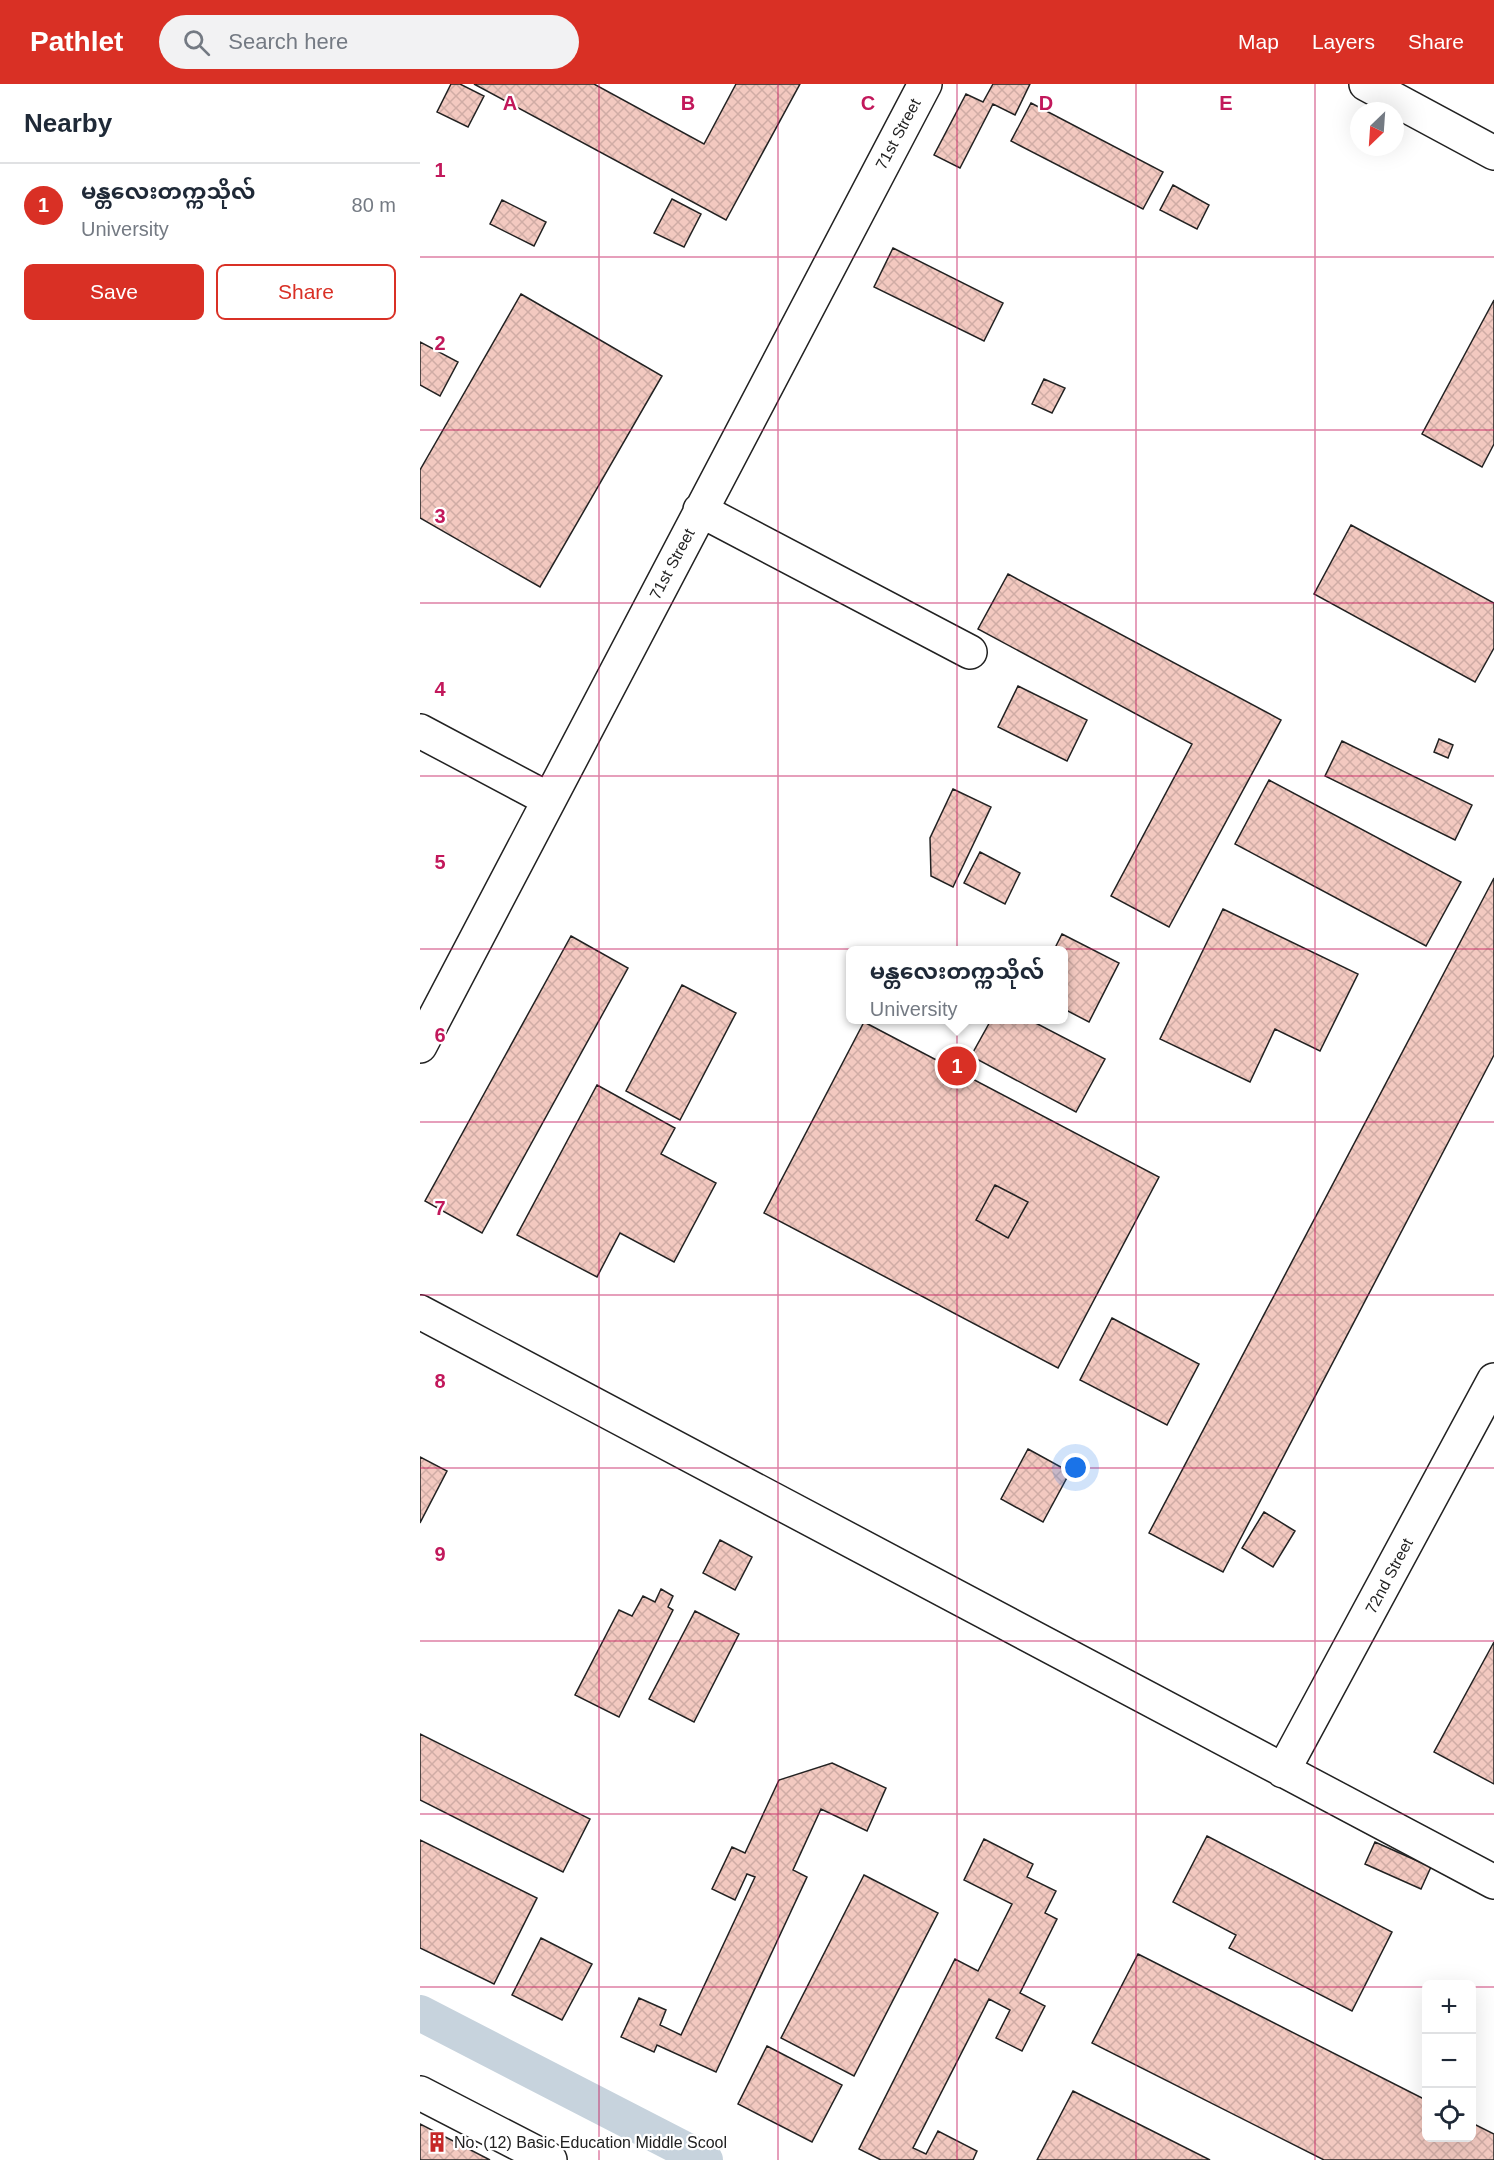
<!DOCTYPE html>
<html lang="en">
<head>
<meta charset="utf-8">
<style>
	:root { --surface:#fff; --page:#f2f2f3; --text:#1f2937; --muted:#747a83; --line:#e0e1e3; --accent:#d93025 }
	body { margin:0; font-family:Helvetica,"Noto Sans Myanmar",sans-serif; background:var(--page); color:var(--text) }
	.controls { position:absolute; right:18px; bottom:18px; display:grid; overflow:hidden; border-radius:9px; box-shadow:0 6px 24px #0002 }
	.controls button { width:54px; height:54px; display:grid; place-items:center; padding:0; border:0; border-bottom:2px solid var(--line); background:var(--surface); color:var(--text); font:30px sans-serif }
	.compass { position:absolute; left:930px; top:18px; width:54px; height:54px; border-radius:50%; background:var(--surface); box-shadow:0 6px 24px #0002; rotate:205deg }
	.you { position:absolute; left:656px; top:1384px; width:21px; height:21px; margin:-15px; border:4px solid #fff; border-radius:50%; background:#1a73e8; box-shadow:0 0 0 9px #1a73e833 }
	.badge { display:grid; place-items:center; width:39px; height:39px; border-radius:50%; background:var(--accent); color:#fff; font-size:20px; font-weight:700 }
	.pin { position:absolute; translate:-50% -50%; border:3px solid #fff; box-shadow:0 2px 6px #0006 }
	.popup { position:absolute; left:426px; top:862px; width:222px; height:78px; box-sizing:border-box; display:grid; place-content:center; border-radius:9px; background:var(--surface); filter:drop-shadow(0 2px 4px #0005); font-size:20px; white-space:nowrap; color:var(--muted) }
	.popup b { font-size:22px; color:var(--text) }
	.popup::after { content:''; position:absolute; left:50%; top:100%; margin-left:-12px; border:12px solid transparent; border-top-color:var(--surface) }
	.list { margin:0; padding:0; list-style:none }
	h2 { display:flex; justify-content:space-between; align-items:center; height:78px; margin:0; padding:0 24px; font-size:26px }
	h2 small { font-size:20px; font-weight:400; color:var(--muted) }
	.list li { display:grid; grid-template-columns:39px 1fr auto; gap:18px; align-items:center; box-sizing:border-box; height:84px; padding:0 24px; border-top:2px solid var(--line) }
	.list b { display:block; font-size:22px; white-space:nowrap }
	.list p { margin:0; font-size:20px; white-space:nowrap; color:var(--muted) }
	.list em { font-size:20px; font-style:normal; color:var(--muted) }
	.actions { display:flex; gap:12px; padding:18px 24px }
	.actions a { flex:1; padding:14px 0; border:2px solid var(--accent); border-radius:9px; text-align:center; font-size:21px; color:var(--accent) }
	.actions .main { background:var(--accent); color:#fff }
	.icon { flex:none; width:33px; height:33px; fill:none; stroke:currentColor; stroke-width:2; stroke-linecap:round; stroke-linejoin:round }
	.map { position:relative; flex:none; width:1074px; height:2076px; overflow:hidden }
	header { display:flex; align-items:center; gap:36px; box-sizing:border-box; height:84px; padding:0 30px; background:var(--accent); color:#fff }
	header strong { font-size:28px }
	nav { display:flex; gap:33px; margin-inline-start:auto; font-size:21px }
	.search { width:420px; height:54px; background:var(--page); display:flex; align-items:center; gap:15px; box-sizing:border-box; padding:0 21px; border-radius:33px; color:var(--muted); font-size:22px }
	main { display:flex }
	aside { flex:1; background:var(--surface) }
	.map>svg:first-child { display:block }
</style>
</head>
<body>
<header>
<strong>Pathlet</strong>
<div class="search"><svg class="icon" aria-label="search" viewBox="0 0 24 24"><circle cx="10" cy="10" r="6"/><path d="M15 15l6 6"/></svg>Search here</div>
<nav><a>Map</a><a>Layers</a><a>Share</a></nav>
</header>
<main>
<aside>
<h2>Nearby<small></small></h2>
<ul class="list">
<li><span class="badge">1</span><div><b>မန္တလေးတက္ကသိုလ်</b><p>University</p></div><em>80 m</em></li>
</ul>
<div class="actions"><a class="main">Save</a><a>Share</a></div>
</aside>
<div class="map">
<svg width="1074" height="2076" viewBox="0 0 1074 2076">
	<defs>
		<pattern id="building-cross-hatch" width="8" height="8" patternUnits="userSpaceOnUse" patternTransform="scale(1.5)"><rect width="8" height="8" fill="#f3c9c0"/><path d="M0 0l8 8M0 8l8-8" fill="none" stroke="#d0aca5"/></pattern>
	</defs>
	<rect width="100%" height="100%" fill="#fff"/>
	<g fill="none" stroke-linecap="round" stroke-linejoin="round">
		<path stroke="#c7d3dd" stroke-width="36" d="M 0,1929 L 285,2076"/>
	</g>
	<path fill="url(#building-cross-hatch)" stroke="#222" stroke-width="1.5" fill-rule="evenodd" d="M 31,0 L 40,0 L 64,12 L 48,43 L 17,28 Z
		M 54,0 L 174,0 L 284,60 L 316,0 L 380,0 L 306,136 Z
		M 573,0 L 610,0 L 595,31 L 573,20 L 540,84 L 514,71 L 546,10 L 563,18 Z
		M 611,19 L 743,88 L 723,125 L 591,57 Z
		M 753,101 L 789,121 L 777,145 L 740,126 Z
		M 252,115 L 281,130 L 264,163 L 234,149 Z
		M 82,116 L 126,138 L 114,162 L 70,140 Z
		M 473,164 L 583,219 L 564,257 L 454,203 Z
		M 101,210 L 242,292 L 120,503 L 0,434 L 0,386 Z
		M 1074,216 L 1074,360 L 1062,383 L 1002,350 Z
		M 0,258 L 38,278 L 20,312 L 0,301 Z
		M 624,295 L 645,304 L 632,329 L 612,320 Z
		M 931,441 L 1074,519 L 1074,564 L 1055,598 L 894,510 Z
		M 588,490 L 861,636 L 749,843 L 691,812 L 772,660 L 558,545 Z
		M 598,602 L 667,636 L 647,677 L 578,643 Z
		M 1019,655 L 1033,661 L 1028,674 L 1014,668 Z
		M 922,657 L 1052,721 L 1035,756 L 905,692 Z
		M 849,696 L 1041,798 L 1006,862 L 815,760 Z
		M 533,705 L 571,723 L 533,803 L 511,792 L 510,754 Z
		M 560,768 L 600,789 L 585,820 L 544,799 Z
		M 1074,794 L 1074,971 L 803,1488 L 729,1449 Z
		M 803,825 L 938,890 L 900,967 L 855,945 L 830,998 L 740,955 Z
		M 642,850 L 699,879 L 669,938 L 644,925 L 644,866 L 634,866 Z
		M 151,852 L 208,884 L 62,1149 L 5,1117 Z
		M 262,901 L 316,929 L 260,1036 L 206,1007 Z
		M 571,936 L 610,936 L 685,975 L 656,1028 L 551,972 Z
		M 444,938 L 739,1093 L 638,1284 L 344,1129 ZM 575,1101 L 608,1118 L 588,1154 L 556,1136 Z
		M 177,1001 L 255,1044 L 241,1070 L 296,1099 L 254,1178 L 200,1149 L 177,1193 L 97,1151 Z
		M 575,1101 L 608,1118 L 588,1154 L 556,1136 Z
		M 692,1234 L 779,1280 L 747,1341 L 660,1296 Z
		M 608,1365 L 650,1388 L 623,1438 L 581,1415 Z
		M 0,1373 L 27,1387 L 0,1439 Z
		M 844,1428 L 875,1447 L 853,1483 L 822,1464 Z
		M 300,1456 L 332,1473 L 315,1506 L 283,1489 Z
		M 241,1505 L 253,1512 L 248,1523 L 253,1526 L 199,1633 L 155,1611 L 199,1526 L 212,1532 L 223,1512 L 235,1518 Z
		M 275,1527 L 319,1550 L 274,1638 L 229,1615 Z
		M 1074,1558 L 1074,1700 L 1014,1668 Z
		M 0,1650 L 170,1735 L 143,1788 L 0,1716 Z
		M 412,1679 L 466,1704 L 447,1747 L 401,1725 L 373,1786 L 387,1793 L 296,1988 L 237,1961 L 234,1968 L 201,1953 L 219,1914 L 246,1926 L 240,1941 L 261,1951 L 335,1793 L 327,1790 L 315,1816 L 292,1805 L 312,1763 L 325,1769 L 359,1696 Z
		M 787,1752 L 972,1848 L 932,1927 L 809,1864 L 816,1851 L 753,1818 Z
		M 564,1755 L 613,1780 L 607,1793 L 636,1807 L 625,1829 L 637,1835 L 600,1909 L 625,1922 L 602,1967 L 576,1954 L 590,1926 L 569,1915 L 493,2064 L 506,2070 L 518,2047 L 557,2067 L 553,2076 L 461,2076 L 439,2065 L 535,1875 L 558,1887 L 592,1820 L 544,1796 Z
		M 0,1756 L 117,1814 L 74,1900 L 0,1864 Z
		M 955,1758 L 1011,1783 L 1001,1805 L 945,1780 Z
		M 444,1791 L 518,1829 L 434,1992 L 361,1954 Z
		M 121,1854 L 172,1880 L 142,1936 L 92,1911 Z
		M 718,1870 L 1006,2016 L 1006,2054 L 1052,2054 L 1052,2039 L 1074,2050 L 1074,2076 L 904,2076 L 672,1959 Z
		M 347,1962 L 422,2001 L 392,2058 L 318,2020 Z
		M 653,2007 L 790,2076 L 617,2076 Z
		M 0,2040 L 70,2076 L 0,2076 Z"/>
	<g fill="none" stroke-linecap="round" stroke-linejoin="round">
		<g stroke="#222" stroke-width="36">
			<path id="minor" d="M 946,0 L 1074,69
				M 280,426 L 550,568
				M 0,647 L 128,715
				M 0,962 L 505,0
				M 0,1228 L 1074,1798
				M 863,1687 L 1074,1296"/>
		</g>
		<g stroke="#222" stroke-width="36">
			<path id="major" d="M 0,2009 L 130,2076"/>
		</g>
		<use href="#minor" stroke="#fff" stroke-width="33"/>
		<use href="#major" stroke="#fff" stroke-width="33"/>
	</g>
	<path fill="none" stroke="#c2185b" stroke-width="1.5" stroke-opacity="0.55" d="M 179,0 L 179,2076M 358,0 L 358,2076M 537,0 L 537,2076M 716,0 L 716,2076M 895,0 L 895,2076M 0,173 L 1074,173M 0,346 L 1074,346M 0,519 L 1074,519M 0,692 L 1074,692M 0,865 L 1074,865M 0,1038 L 1074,1038M 0,1211 L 1074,1211M 0,1384 L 1074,1384M 0,1557 L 1074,1557M 0,1730 L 1074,1730M 0,1903 L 1006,1903M 1052,1903 L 1074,1903"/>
	<defs>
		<g id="building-bare" transform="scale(1.62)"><path d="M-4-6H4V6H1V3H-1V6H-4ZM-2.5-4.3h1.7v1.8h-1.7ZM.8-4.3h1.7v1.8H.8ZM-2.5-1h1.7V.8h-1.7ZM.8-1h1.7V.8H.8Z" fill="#c62828" stroke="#fff" stroke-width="2.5" paint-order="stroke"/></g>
	</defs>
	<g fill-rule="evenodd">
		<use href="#building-bare" x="17" y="2058"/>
	</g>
	<g text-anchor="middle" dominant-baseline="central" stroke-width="4.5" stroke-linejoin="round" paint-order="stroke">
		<g font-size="16" fill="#222" stroke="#fff">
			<text transform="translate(478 50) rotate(-62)">71st Street</text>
			<text transform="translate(252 480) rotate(-62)">71st Street</text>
			<text transform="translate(969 1492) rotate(-62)">72nd Street</text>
		</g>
		<g font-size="16" fill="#222" stroke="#fff" text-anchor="start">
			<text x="34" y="2058">No. (12) Basic Education Middle Scool</text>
		</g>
	</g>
	<g font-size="20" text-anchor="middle" font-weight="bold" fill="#c2185b" stroke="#fff" stroke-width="4.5" stroke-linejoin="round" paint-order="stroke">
		<text x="90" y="26">A</text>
		<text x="268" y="26">B</text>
		<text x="448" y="26">C</text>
		<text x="626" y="26">D</text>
		<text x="806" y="26">E</text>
		<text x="20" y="93">1</text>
		<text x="20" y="266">2</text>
		<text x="20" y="439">3</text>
		<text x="20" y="612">4</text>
		<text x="20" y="785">5</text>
		<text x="20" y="958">6</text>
		<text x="20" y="1131">7</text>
		<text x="20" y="1304">8</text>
		<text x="20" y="1477">9</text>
	</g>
</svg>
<div class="controls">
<button>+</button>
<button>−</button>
<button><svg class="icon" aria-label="locate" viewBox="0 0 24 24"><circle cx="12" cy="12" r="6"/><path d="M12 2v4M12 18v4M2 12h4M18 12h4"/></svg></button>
</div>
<svg class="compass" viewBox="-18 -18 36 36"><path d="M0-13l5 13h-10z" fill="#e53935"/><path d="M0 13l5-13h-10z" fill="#747a83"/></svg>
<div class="you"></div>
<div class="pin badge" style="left:537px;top:982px">1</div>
<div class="popup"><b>မန္တလေးတက္ကသိုလ်</b>University</div>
</div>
</main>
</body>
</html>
